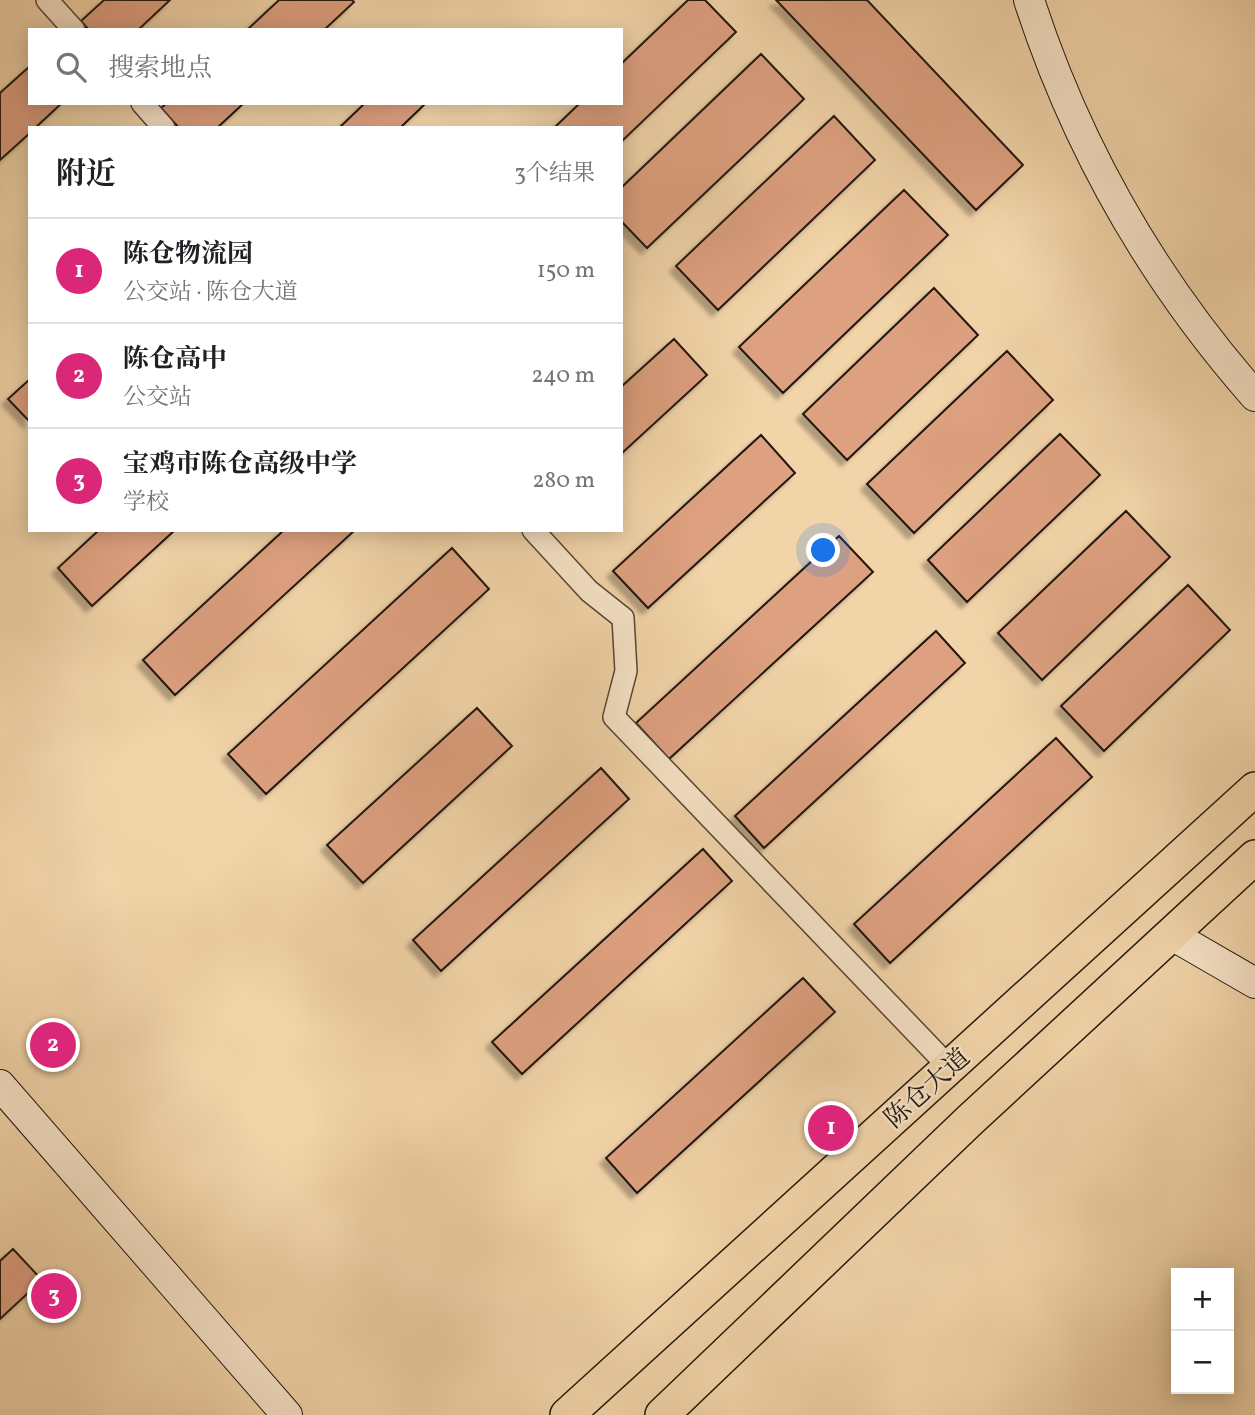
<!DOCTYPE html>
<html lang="zh">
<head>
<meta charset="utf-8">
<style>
	:root { --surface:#fff; --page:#f2f2f2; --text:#202124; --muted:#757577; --line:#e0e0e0; --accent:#db2777 }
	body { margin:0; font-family:Vollkorn,"Noto Serif SC",serif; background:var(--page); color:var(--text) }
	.controls { position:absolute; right:21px; bottom:21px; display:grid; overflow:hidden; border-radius:0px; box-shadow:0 4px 18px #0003 }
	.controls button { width:63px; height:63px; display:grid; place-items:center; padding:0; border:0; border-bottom:2px solid var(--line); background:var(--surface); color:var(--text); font:35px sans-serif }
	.you { position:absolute; left:824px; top:551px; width:24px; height:24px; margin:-18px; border:5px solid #fff; border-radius:50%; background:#1a73e8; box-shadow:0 0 0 10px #1a73e833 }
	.badge { display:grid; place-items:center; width:46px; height:46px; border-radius:50%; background:var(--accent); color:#fff; font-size:23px; font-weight:700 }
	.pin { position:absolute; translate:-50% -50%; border:4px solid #fff; box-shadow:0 2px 7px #0006 }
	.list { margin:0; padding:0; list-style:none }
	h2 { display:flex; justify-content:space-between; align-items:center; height:91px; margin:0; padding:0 28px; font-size:30px }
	h2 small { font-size:23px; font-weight:400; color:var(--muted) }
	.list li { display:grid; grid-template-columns:46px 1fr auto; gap:21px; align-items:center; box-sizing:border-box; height:105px; padding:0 28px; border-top:2px solid var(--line) }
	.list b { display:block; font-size:26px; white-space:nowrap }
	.list p { margin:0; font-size:23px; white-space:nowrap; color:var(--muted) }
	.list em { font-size:23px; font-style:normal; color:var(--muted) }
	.icon { flex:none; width:38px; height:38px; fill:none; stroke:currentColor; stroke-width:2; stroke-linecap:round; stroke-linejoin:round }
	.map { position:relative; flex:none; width:1255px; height:1415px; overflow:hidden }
	.search { position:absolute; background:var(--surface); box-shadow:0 4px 18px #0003; left:28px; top:28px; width:595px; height:77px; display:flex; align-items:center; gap:18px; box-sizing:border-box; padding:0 24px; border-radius:0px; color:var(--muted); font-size:26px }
	.panel { position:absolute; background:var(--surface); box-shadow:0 4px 18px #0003; left:28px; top:126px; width:595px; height:406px; border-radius:0px }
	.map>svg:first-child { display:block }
</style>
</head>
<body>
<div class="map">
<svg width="1255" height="1415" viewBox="0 0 1255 1415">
	<defs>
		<filter id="shadow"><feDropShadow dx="-6" dy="6" stdDeviation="2" flood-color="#0004"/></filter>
	</defs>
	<rect width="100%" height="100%" fill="#f2d4a9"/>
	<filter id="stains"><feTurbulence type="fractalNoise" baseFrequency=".00286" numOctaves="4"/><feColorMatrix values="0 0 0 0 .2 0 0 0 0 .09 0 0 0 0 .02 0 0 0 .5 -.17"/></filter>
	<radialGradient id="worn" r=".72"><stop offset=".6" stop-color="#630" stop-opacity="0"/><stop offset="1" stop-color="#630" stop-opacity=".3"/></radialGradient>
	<path fill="#dda080" stroke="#22170e" stroke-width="2" filter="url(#shadow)" d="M 104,0 L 170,0 L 138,30 L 89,30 L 81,21 Z
		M 279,0 L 352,0 L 354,2 L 324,30 L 247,30 Z
		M 688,0 L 705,0 L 736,32 L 621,142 L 621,128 L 554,128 L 580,103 L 621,103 L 621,64 Z
		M 776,0 L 867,0 L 1023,165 L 976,210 Z
		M 761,54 L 804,99 L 647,248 L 621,221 L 621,188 Z
		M 30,66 L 30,103 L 62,103 L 35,128 L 30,128 L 30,133 L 0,160 L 0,93 Z
		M 167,103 L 244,103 L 217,128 L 179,128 L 161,108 Z
		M 365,103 L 426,103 L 400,128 L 339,128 Z
		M 834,116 L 875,160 L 718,310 L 676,266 Z
		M 904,190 L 948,235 L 783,393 L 739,347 Z
		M 934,288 L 978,335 L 847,460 L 803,414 Z
		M 674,339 L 707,375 L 621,454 L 621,387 Z
		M 1007,351 L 1053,400 L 914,533 L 867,484 Z
		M 30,379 L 30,422 L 8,399 Z
		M 1060,434 L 1100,475 L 967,602 L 928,560 Z
		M 761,435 L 795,473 L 648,608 L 613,571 Z
		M 1126,511 L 1170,557 L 1042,680 L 998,633 Z
		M 99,530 L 175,530 L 92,606 L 58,568 Z
		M 284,530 L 355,530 L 175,695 L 143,660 Z
		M 839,536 L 873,572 L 669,759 L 636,723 Z
		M 452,548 L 489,589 L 266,794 L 228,754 Z
		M 1188,585 L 1230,630 L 1104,751 L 1061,706 Z
		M 936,631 L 965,663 L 764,848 L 735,816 Z
		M 477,708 L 512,746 L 363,883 L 327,845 Z
		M 1056,738 L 1092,777 L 890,963 L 854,924 Z
		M 601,768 L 629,799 L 441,971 L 413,940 Z
		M 703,849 L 732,881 L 522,1074 L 492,1042 Z
		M 803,978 L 835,1012 L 637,1193 L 606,1158 Z
		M 13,1249 L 42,1280 L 0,1319 L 0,1261 Z"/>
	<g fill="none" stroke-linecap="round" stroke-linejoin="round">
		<g stroke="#564635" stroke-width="24">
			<path id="street" d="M 47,0 L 74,30
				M 142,103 L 164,128
				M 533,530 L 589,591 L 623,618 L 626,671 L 614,717 L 951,1069"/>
		</g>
		<g stroke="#22170e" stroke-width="32">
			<path id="secondary" d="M 1029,0 C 1077,148 1152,279 1255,396
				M 1172,935 L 1255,983
				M 0,1085 L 287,1415"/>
		</g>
		<g stroke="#22170e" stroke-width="36">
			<path id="primary" d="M 567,1415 L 1255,789
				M 662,1415 L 969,1121 L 1255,857"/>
		</g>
		<use href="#street" stroke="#f7e3c7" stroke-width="21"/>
		<use href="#secondary" stroke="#f7e3c7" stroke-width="30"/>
		<use href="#primary" stroke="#f2d4a9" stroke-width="33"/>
	</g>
	<g text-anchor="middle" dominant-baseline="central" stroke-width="5" stroke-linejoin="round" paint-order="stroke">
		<g font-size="26" fill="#22170e" stroke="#f7e3c7">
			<text transform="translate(928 1089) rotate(-42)">陈仓大道</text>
		</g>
	</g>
	<rect width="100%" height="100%" filter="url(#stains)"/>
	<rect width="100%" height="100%" fill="url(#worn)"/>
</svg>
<div class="controls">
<button>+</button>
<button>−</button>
</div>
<div class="you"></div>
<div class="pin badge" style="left:831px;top:1128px">1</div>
<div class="pin badge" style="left:53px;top:1045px">2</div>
<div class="pin badge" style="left:54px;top:1296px">3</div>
<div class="search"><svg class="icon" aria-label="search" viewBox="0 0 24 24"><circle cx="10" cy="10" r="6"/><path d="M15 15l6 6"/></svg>搜索地点</div>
<section class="panel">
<h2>附近<small>3个结果</small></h2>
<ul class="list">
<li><span class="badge">1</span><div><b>陈仓物流园</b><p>公交站 · 陈仓大道</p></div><em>150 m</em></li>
<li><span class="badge">2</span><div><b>陈仓高中</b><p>公交站</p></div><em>240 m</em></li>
<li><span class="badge">3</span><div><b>宝鸡市陈仓高级中学</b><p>学校</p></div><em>280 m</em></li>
</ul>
</section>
</div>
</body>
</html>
